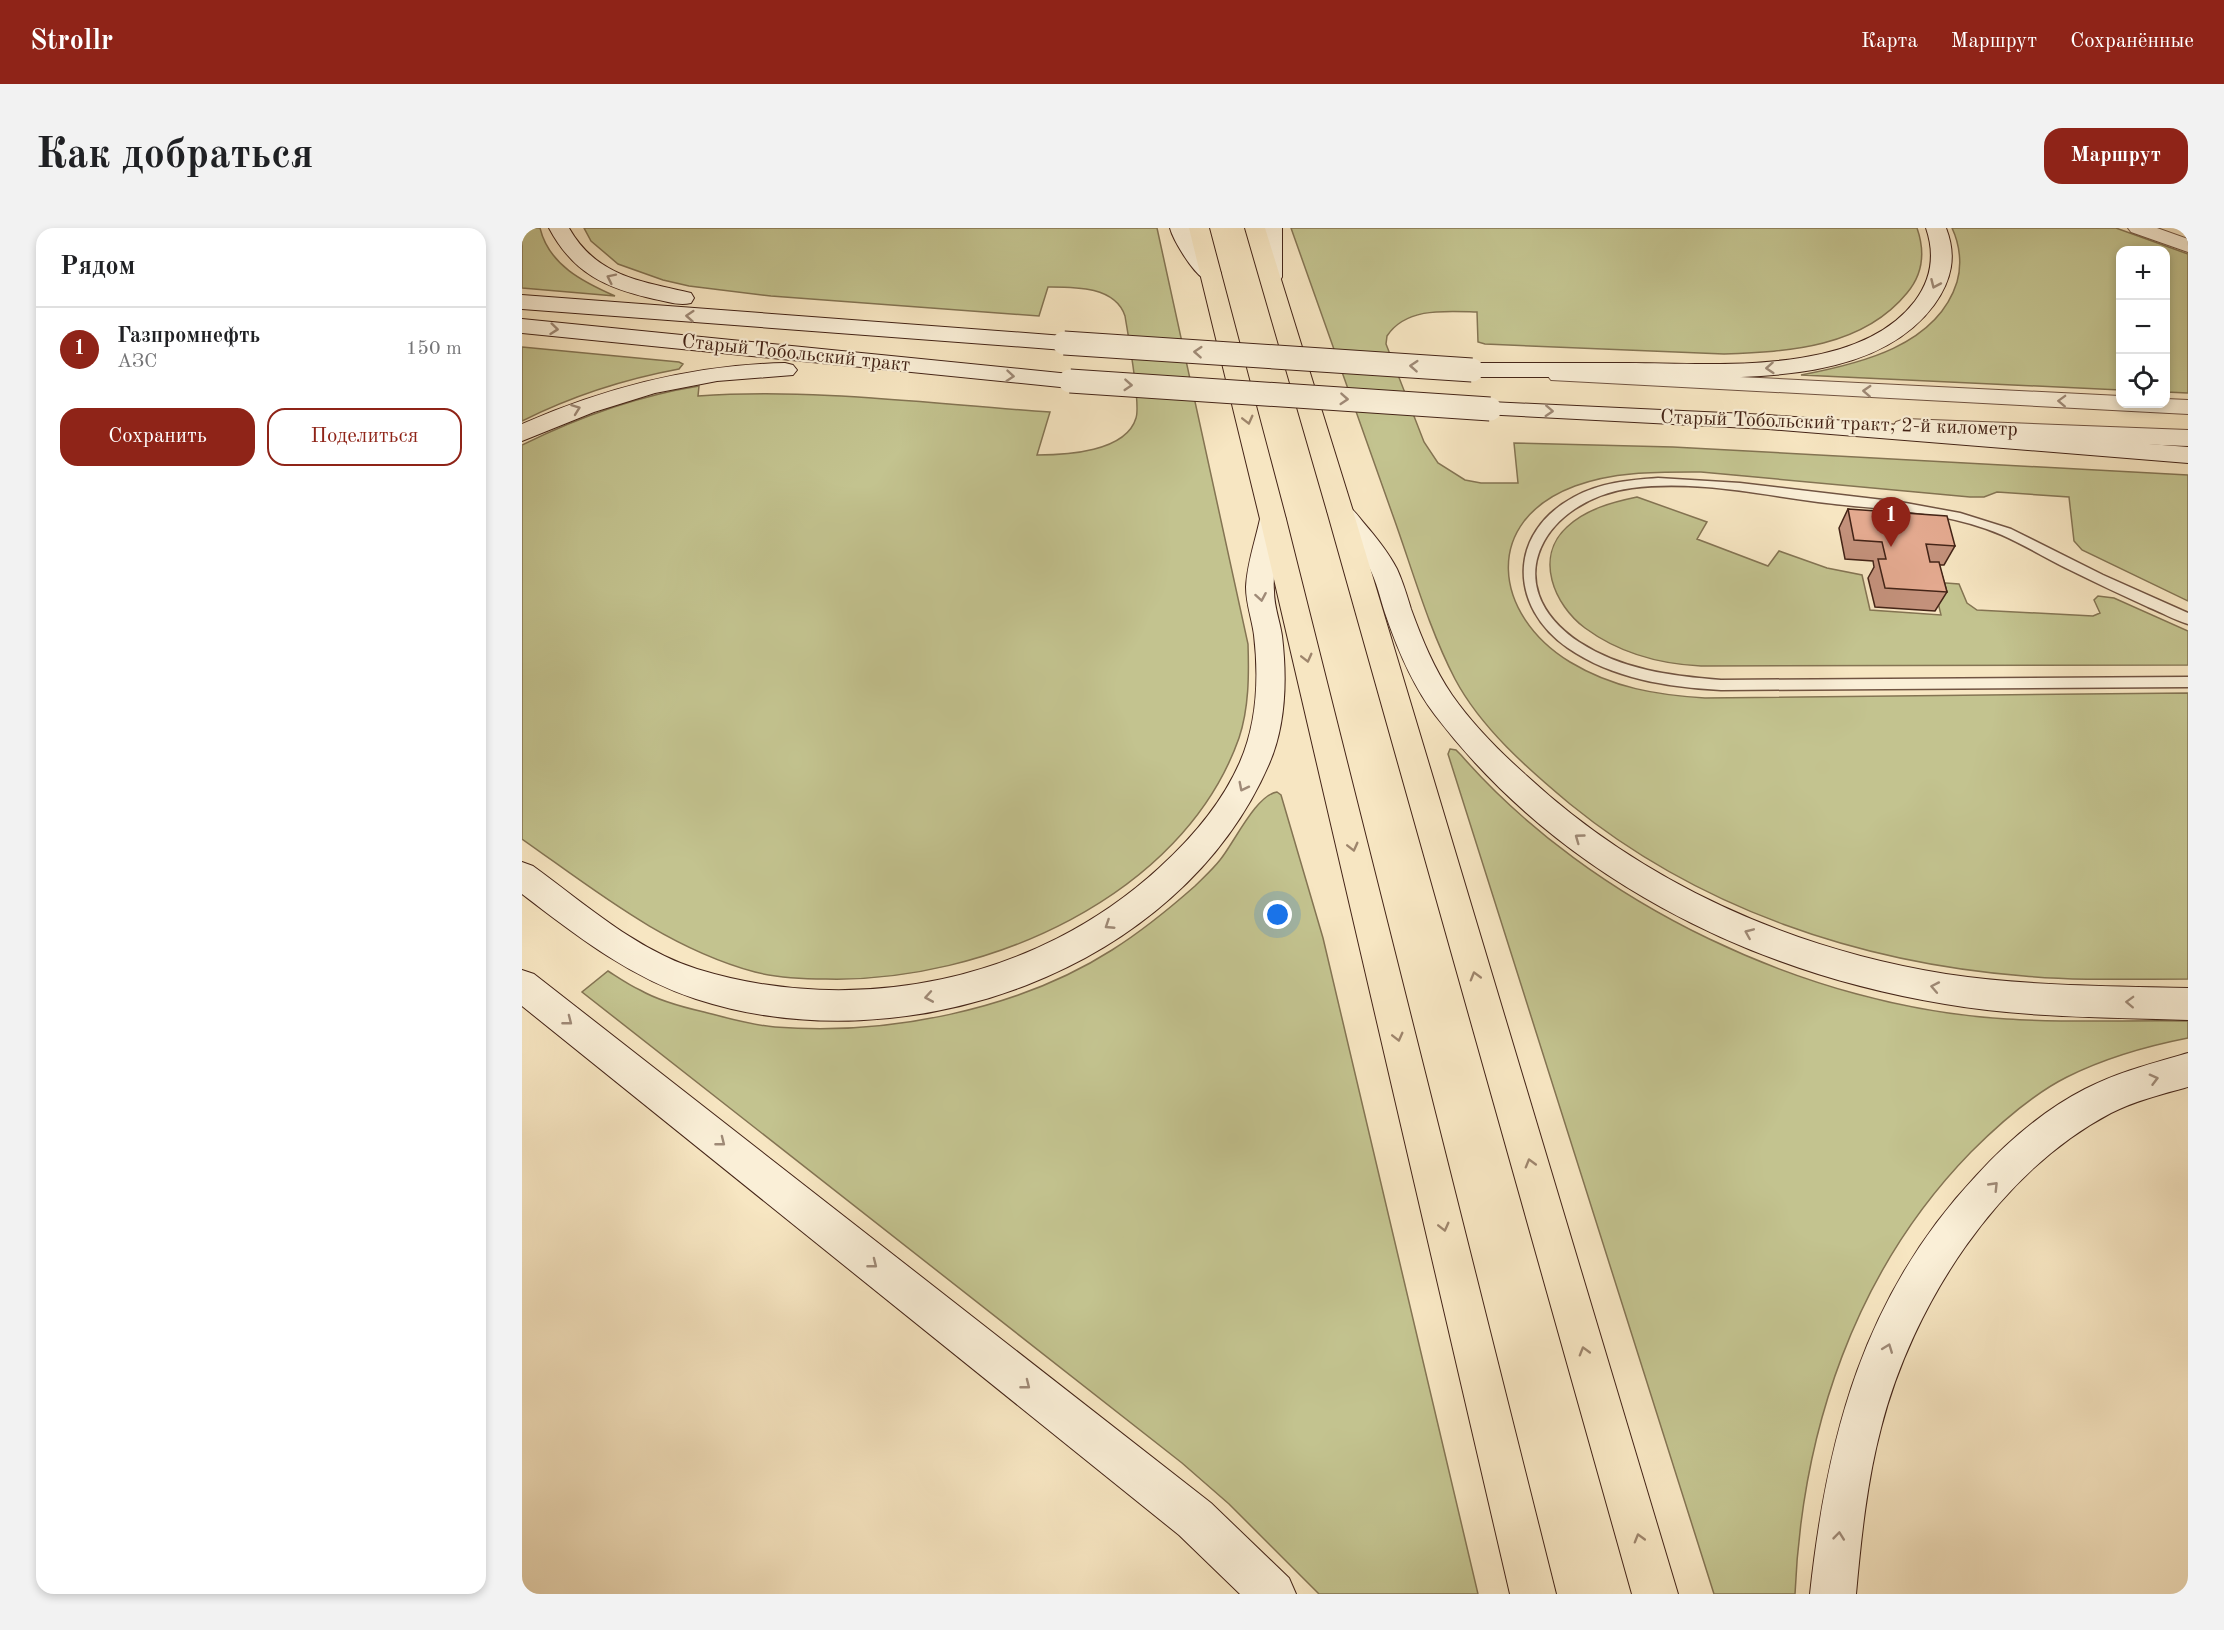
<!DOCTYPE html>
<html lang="ru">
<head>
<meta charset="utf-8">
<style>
	:root { --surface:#fff; --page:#f2f2f2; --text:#202124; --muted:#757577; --line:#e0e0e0; --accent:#8f2418 }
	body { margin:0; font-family:"Old Standard TT",serif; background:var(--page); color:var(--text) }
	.controls { position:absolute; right:18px; top:18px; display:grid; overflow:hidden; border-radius:12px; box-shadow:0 3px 9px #0003 }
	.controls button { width:54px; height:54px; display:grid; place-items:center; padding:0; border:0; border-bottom:2px solid var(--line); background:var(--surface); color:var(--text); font:30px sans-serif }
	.you { position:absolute; left:756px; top:687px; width:21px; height:21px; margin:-15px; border:4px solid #fff; border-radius:50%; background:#1a73e8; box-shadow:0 0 0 9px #1a73e833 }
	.badge { display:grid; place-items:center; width:39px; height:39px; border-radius:50%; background:var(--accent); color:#fff; font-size:20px; font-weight:700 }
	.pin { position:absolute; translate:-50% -50px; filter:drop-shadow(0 2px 3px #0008) }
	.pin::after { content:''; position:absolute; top:32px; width:21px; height:18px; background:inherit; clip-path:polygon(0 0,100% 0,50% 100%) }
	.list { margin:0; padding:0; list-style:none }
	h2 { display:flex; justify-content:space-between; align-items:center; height:78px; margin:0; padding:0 24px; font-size:26px }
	h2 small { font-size:20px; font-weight:400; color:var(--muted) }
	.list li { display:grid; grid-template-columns:39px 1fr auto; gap:18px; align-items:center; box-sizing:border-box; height:84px; padding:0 24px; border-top:2px solid var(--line) }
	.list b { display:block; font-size:22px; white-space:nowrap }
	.list p { margin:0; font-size:20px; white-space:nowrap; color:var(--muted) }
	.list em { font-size:20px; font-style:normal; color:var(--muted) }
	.actions { display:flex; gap:12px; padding:18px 24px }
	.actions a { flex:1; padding:14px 0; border:2px solid var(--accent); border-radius:18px; text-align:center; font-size:21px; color:var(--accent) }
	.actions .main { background:var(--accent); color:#fff }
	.icon { flex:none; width:33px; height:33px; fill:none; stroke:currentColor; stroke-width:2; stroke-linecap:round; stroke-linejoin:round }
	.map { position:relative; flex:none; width:1666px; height:1366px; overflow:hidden; border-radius:18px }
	header { display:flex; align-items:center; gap:36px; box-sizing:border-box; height:84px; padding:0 30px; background:var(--accent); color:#fff }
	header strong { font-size:28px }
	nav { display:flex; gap:33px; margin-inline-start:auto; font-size:21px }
	.intro { display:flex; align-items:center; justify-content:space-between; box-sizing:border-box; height:144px; padding:0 36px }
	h1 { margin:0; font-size:42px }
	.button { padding:15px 27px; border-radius:18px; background:var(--accent); color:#fff; font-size:21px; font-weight:700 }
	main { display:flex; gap:36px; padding:0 36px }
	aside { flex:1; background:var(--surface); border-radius:18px; box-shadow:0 3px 9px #0003 }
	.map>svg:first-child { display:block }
</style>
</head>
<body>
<header>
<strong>Strollr</strong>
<nav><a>Карта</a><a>Маршрут</a><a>Сохранённые</a></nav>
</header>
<div class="intro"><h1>Как добраться</h1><a class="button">Маршрут</a></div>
<main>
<aside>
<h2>Рядом<small></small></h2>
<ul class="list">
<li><span class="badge">1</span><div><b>Газпромнефть</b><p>АЗС</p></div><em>150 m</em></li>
</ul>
<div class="actions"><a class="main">Сохранить</a><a>Поделиться</a></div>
</aside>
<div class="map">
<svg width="1666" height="1366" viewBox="0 0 1666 1366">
	<rect width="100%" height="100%" fill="#f7e6c2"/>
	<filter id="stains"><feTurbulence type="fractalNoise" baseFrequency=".00333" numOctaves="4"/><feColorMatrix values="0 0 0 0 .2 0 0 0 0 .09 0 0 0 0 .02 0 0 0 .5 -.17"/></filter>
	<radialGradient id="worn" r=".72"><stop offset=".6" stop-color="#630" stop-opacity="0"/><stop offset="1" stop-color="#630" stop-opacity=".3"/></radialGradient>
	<path fill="#c3c38f" stroke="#847453" stroke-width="1.5" d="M 0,0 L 18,0 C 27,37 61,54 93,68 L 0,60 Z
		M 62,0 L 635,0 L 726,416 C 727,447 727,480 717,510 C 661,669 462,755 304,751 C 281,751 256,750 233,744 C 144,720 74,663 0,611 L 0,217 C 57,189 114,168 177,158 L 176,168 C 294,160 410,176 528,184 L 515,227 C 544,227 604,224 614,190 C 619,176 606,107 603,88 C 593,58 552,59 526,59 L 517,88 L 249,68 L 167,58 L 141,52 L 96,36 L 69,13 Z
		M 769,0 L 1395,0 C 1403,23 1401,46 1385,65 C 1341,119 1267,124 1202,126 L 963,116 L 956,114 L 955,84 C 924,83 884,79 865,108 L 864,116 L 902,214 L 916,235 L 943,252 L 959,255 L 996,255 L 992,215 L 1151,219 L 1666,247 L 1666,373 L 1560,322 L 1552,313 L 1547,269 L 1475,264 L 1462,269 L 1448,269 L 1179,244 C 1137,244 1093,243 1053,258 C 959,293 971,387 1048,434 C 1091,460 1135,467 1183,470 L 1666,465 L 1666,751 C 1611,751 1556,753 1502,748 C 1338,735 1177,681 1048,576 C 1006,541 959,500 933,451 C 906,399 890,340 870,285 C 836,190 803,95 769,0 Z
		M 1430,0 L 1594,0 L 1666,26 L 1666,165 L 1644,164 L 1644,22 L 1598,22 L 1598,162 L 1279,147 C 1337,136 1415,118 1435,54 C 1440,37 1438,17 1430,0 Z
		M 0,119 L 157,134 L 161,136 L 157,141 C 103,151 50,168 0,193 Z
		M 1115,269 L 1185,294 L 1175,311 L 1246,338 L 1257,323 L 1305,340 L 1340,347 L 1348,382 L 1419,387 L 1411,354 L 1437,356 L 1445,375 L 1455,382 L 1571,388 L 1578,385 L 1572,372 L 1576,368 L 1592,370 L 1666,403 L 1666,437 L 1179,438 C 1137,436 1097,425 1063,400 C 1032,377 1012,329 1045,299 C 1064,281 1091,274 1115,269 Z
		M 928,521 L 934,522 L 939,527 C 1069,676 1288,780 1485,791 C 1545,795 1606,792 1666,793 L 1666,810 C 1625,818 1583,830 1545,849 C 1509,867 1477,896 1449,924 C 1333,1043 1280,1202 1273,1366 L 1192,1366 L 926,526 Z
		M 755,564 L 759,567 L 801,710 L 956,1366 L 797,1366 L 707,1276 L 660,1235 L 60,764 L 86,743 C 97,750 107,757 118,762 C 137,773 160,779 182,784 C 205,790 229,797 253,799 C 364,808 496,782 590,722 C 620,703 647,681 673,658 C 681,650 691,641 698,632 C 712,615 734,567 755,564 Z"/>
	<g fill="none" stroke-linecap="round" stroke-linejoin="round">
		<g stroke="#715442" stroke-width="3">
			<path id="service" d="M 1136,250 L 1218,255 L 1378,274 L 1438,285 L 1489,301 L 1581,347 L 1666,385 L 1666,396 C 1652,392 1639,384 1626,379 C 1600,367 1574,355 1548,342 C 1525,331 1503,317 1480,307 C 1422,282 1358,282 1296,274 C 1235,266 1172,252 1110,260 C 1024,271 971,356 1057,414 C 1100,442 1149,448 1199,452 L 1666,449 L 1666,459 L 1199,462 C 1146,459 1091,451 1046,420 C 987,379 985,305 1052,269 C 1077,255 1107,252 1136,250 Z"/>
		</g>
		<g stroke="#715442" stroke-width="2">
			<path id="tertiary" d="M 1606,0 L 1635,0 L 1666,11 L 1666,24 L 1609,4 Z
				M 1037,140 L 1598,168 L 1598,176 L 1644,176 L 1644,171 L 1666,172 L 1666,186 L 1029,152 L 1025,147 L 1029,142 Z
				M 1383,191 L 1666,202 L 1666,218 L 1383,207 L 1374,204 L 1371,199 L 1374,194 Z"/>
		</g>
		<g stroke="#442417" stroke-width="2">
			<path id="secondary" d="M 27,0 L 47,0 C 75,49 119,53 169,65 L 172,70 L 169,75 C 156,78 144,73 132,71 C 83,60 51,45 27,0 Z
				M 648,0 L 668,0 L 672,12 L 699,45 L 696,50 C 691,51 685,52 681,50 C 670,43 651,12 648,0 Z
				M 740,0 L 760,0 L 760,49 L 757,54 L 749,55 L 741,54 L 738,49 Z
				M 1404,0 L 1424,0 C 1435,28 1430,52 1412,77 C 1351,160 1211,149 1119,149 C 1062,149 1006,149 950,149 L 942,147 L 938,142 L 942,137 L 950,135 C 1002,135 1053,135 1105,135 C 1191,135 1335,149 1393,73 C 1410,50 1413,26 1404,0 Z
				M 0,67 L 542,108 L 550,110 L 553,115 L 550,120 L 542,122 L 0,81 Z
				M 0,91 L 548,146 L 556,148 L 560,153 L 556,158 L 548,160 L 0,105 Z
				M 263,135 L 271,137 L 275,142 L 271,147 L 195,153 L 133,165 L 72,184 L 0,213 L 0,196 C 85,159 171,137 263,135 Z
				M 968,174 L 1246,187 L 1666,219 L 1666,235 L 1246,201 L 960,186 L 956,181 L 960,176 Z
				M 818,274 C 829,278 834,285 841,294 C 854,309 866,324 875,341 C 881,354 885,368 889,381 C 900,411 912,441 930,467 C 951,497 978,524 1005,548 C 1121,655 1268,721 1424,746 C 1503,758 1585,758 1666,760 L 1666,792 C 1585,789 1503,790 1423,776 C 1226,744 1035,647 913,487 C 890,457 875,420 863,385 C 858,370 855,354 847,339 C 836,318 818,303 805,283 L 809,277 Z
				M 751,282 L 760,285 L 764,291 C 759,315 750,339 752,363 C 752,379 758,393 760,408 C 765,450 764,497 747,536 C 657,744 382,839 174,771 C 107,749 55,708 0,666 L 0,634 L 11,638 C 62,675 114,722 175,741 C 334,790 514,753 637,640 C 670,610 700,575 718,534 C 735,495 737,449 732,407 C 730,391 724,376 724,359 C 725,336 733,314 738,291 L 742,285 Z
				M 0,742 L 12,746 L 689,1275 L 767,1350 L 774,1366 L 718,1366 L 657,1307 L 0,778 Z
				M 1666,825 L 1666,859 C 1640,866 1613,873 1589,885 C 1475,945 1390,1078 1359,1200 C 1345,1253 1339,1311 1334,1366 L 1288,1366 C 1305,1208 1342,1067 1454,948 C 1485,914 1522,882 1563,861 C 1596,844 1631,835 1666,825 Z"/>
		</g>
		<g stroke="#442417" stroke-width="2">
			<path id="trunk" d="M 667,0 L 687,0 L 764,291 L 1034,1366 L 988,1366 L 738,291 Z
				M 723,0 L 743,0 L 831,283 L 1156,1366 L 1110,1366 L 805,283 Z"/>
		</g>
		<use href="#service" fill="#faefd7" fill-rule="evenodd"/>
		<use href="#tertiary" fill="#faefd7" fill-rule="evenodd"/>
		<use href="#secondary" fill="#faefd7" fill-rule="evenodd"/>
		<use href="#trunk" fill="#f7e6c2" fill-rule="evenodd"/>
		<g stroke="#442417" stroke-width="25" stroke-linecap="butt">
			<path id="secondary-bridge" d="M 542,115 L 950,142
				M 548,153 L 968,181"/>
		</g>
		<use href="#secondary-bridge" stroke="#faefd7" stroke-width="23"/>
	</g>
	<path fill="#c3917b" stroke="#442417" stroke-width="1.5" d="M 1326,281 L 1433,318 L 1422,337 L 1417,337 L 1425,364 L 1413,383 L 1353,379 L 1346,350 L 1352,339 L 1351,333 L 1323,331 L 1317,300 Z"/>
	<path fill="#e3a98f" stroke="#442417" stroke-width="1.5" d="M 1326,281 L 1425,288 L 1433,318 L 1404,316 L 1408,334 L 1417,334 L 1425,364 L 1363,360 L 1356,331 L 1364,331 L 1360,314 L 1332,312 Z"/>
	<defs><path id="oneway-chevron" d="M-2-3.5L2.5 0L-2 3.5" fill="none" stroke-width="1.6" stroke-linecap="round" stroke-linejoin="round" transform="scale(1.5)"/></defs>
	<g stroke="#9f8a77">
		<use href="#oneway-chevron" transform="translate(89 50) rotate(-154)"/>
		<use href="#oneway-chevron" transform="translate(1413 56) rotate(114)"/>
		<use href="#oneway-chevron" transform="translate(168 88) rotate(-176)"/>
		<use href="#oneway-chevron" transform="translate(32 101) rotate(6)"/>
		<use href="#oneway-chevron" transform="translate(676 124) rotate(-176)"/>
		<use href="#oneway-chevron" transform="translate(892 138) rotate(-176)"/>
		<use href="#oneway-chevron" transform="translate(1248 140) rotate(176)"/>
		<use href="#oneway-chevron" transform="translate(488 148) rotate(5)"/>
		<use href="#oneway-chevron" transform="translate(606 157) rotate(4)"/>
		<use href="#oneway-chevron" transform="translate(1345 163) rotate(-177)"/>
		<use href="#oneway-chevron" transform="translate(822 171) rotate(4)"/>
		<use href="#oneway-chevron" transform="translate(1540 173) rotate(-178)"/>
		<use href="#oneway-chevron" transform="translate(54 181) rotate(-20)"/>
		<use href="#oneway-chevron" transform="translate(1027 183) rotate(3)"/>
		<use href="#oneway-chevron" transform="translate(739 369) rotate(80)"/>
		<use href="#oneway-chevron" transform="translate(721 559) rotate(117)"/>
		<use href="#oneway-chevron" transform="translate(1057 610) rotate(-144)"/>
		<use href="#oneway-chevron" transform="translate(587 697) rotate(147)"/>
		<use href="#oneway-chevron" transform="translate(1227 705) rotate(-157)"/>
		<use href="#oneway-chevron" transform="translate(1413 759) rotate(-169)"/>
		<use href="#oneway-chevron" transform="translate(407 769) rotate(170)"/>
		<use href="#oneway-chevron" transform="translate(1608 774) rotate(-178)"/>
		<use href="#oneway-chevron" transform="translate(46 793) rotate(38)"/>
		<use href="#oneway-chevron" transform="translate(1632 851) rotate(-15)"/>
		<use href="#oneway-chevron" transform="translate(199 914) rotate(38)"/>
		<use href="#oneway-chevron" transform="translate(1472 958) rotate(-46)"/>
		<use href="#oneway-chevron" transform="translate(351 1036) rotate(38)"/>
		<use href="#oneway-chevron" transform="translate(1366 1120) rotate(-69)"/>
		<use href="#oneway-chevron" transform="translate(504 1157) rotate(38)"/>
		<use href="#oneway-chevron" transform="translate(1317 1308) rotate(-84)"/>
	</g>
	<g stroke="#9e856c">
		<use href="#oneway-chevron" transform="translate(726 192) rotate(76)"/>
		<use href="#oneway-chevron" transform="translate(785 430) rotate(76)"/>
		<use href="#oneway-chevron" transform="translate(831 619) rotate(76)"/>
		<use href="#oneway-chevron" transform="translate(953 748) rotate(-106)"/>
		<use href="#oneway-chevron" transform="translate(876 809) rotate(76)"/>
		<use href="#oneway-chevron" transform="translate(1008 935) rotate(-106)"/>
		<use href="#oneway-chevron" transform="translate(922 999) rotate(76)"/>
		<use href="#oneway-chevron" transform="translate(1062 1123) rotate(-106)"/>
		<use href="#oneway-chevron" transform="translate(1117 1310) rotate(-106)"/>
	</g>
	<g text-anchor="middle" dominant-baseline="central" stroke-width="4.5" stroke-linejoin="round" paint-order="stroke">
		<g font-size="20" fill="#442417" stroke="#faefd7">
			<text transform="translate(274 126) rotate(6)">Старый Тобольский тракт</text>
			<text transform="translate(1317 196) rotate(2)">Старый Тобольский тракт, 2-й километр</text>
		</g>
	</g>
	<rect width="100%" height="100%" filter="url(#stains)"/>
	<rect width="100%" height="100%" fill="url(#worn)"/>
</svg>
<div class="controls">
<button>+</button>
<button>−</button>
<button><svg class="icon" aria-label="locate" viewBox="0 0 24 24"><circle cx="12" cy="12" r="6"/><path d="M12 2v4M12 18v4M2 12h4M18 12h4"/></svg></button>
</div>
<div class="you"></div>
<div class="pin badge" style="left:1369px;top:319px">1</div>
</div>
</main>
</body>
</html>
